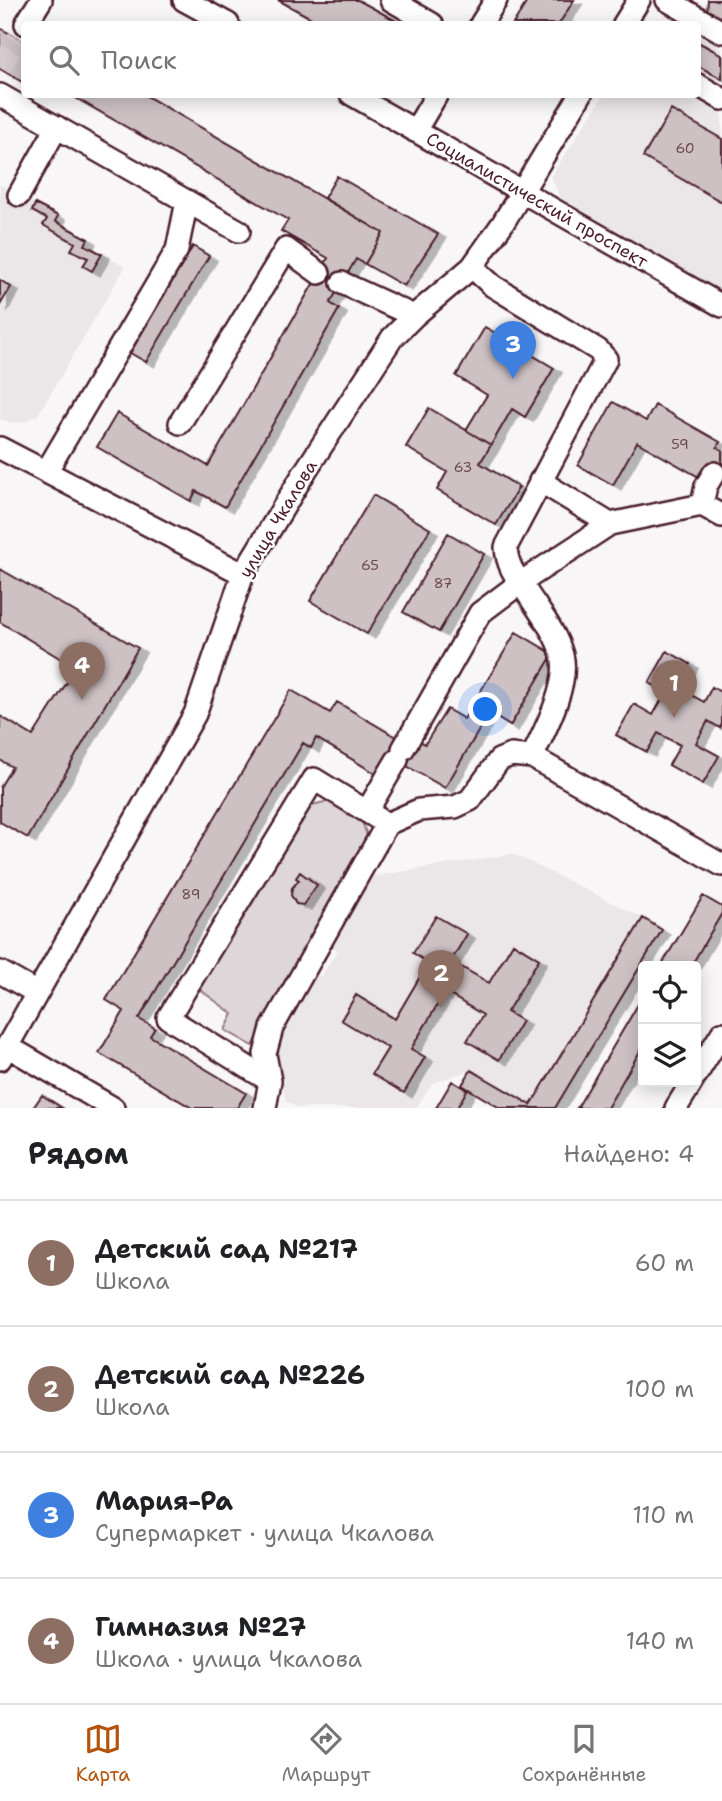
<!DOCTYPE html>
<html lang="ru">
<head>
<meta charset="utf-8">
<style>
	:root { --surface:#fff; --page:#f2f2f2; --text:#202124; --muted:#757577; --line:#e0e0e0; --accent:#b45309 }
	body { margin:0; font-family:"Shantell Sans",sans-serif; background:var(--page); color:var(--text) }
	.controls { position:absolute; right:21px; bottom:21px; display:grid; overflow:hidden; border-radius:7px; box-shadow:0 4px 18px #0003 }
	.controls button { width:63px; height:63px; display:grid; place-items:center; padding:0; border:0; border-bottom:2px solid var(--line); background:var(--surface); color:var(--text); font:35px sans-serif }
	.you { position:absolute; left:486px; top:710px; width:24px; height:24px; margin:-18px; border:5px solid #fff; border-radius:50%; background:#1a73e8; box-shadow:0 0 0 10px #1a73e833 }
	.badge { display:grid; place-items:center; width:46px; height:46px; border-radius:50%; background:var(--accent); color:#fff; font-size:23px; font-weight:700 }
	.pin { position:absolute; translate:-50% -58px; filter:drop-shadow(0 2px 4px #0008) }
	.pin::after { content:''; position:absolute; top:37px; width:24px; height:21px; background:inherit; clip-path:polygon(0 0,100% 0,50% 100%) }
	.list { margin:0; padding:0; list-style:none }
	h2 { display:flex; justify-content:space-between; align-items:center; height:91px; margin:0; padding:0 28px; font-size:30px }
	h2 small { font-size:23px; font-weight:400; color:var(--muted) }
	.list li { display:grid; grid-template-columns:46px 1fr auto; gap:21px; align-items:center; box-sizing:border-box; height:126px; padding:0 28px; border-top:2px solid var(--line) }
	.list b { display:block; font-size:26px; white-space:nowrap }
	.list p { margin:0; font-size:23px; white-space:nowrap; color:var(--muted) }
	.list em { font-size:23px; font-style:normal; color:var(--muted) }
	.icon { flex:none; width:38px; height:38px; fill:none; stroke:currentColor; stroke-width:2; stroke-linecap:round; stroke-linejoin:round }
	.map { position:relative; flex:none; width:722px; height:1108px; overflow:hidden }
	.search { position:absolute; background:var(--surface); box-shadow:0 4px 18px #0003; left:21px; right:21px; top:21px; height:77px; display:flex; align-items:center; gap:18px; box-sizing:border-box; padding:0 24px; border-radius:7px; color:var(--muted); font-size:26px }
	.sheet { height:595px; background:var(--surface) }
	nav { display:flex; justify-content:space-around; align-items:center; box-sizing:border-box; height:98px; border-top:2px solid var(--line); background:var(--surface); font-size:19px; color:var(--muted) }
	nav a { display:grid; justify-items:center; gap:4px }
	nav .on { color:var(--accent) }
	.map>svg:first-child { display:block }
</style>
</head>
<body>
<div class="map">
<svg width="722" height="1108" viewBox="0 0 722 1108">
	<defs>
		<filter id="shadow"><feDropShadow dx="8" dy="4.5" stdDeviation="0" flood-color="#0004"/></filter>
	</defs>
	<rect width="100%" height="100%" fill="#f8f6f7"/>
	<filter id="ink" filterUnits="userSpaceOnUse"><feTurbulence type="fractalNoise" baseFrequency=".0143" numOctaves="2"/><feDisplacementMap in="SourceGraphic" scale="14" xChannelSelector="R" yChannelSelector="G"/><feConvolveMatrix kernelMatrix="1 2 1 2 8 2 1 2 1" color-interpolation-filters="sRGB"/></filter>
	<g filter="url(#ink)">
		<path fill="#ebe6e8" d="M 698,34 L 722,49 L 722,291 L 560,198 L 551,176 L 604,95 L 698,94 Z
			M 0,185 L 35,204 L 32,211 L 47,219 L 44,226 L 75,243 L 72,250 L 88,258 L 84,266 L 92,271 L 102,254 L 125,267 L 38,415 L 24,422 L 12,423 L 0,419 Z
			M 513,854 L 643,918 L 531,1105 L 471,1070 L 433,1083 L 416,1108 L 298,1108 L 286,1101 L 274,1039 L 313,973 L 321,977 L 338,950 L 330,945 L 369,877 Z"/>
		<path fill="#ded6d9" stroke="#947a82" stroke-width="2" d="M 329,801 L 361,819 L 368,838 L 253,1046 L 225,1030 L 233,1014 L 199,989 L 312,805 Z"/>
		<path fill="#cdc1c4" stroke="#4a1f2b" stroke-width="2" filter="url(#shadow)" d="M 278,0 L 358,0 L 402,24 L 322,24 Z
			M 528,0 L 574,0 L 559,24 L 513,24 Z
			M 708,0 L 722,0 L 722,23 L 707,12 Z
			M 0,28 L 24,42 L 24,83 L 0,69 Z
			M 698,42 L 722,55 L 722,79 L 698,66 Z
			M 69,94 L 143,94 L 383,233 L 365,264 L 356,259 L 342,283 L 330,303 L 339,309 L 225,507 L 196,491 L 191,501 L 97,447 L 117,413 L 208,466 L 328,258 L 281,231 L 288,220 Z
			M 671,110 L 722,139 L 722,202 L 643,157 Z
			M 337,176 L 438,234 L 404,286 L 365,264 L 383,233 L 324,198 Z
			M 35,204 L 58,216 L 55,221 L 88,239 L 85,245 L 102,254 L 92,271 L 83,266 L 88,258 L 71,250 L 75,243 L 43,225 L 47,219 L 32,211 Z
			M 193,246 L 209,256 L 146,362 L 130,353 Z
			M 0,280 L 11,287 L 0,305 Z
			M 485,327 L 554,368 L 525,417 L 512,409 L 491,445 L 466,430 L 487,395 L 456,376 Z
			M 613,402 L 646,421 L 655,405 L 720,442 L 717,447 L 722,450 L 722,478 L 699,477 L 637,442 L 613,485 L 578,465 Z
			M 429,408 L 491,445 L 480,463 L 519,487 L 496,525 L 437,490 L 447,472 L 406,447 Z
			M 373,495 L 430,529 L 367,634 L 310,601 Z
			M 448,533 L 484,554 L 439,632 L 403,612 Z
			M 0,569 L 138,648 L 28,838 L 0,822 L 0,787 L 12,767 L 0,760 L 0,716 L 33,736 L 76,668 L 0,622 Z
			M 516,632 L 553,654 L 510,726 L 489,713 L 445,788 L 391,757 L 380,776 L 316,738 L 311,748 L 303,743 L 139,1019 L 155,1028 L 150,1036 L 246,1093 L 237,1108 L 192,1108 L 99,1053 L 124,1011 L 106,1000 L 291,690 L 330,713 L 337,702 L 401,740 L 418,740 L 425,744 L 447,709 L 464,719 Z
			M 667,651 L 690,664 L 677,687 L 704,702 L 712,687 L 722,693 L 722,724 L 720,728 L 708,721 L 696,743 L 719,756 L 703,784 L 669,765 L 680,745 L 658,733 L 647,752 L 616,735 L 634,704 L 653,715 L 666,692 L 649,683 Z
			M 300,872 L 317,885 L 303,905 L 296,904 L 291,895 L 292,888 L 299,880 L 296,878 Z
			M 703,896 L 722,907 L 722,913 L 691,966 L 661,966 Z
			M 436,916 L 467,934 L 451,961 L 489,983 L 513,943 L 539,959 L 507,1012 L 522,1021 L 499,1060 L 467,1041 L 483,1015 L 445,992 L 411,1049 L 425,1057 L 404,1093 L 372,1074 L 388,1048 L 341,1020 L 356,995 L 395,1019 L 428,963 L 413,953 Z
			M 643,918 L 662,930 L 555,1108 L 500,1108 L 462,1085 L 471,1070 L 531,1105 Z
			M 643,996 L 643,1046 L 607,1108 L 577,1108 Z
			M 452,1081 L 467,1090 L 457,1108 L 436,1108 Z
			M 42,1095 L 62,1108 L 33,1108 Z"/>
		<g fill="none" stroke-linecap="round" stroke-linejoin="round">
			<path stroke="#d5cbce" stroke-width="21" stroke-dasharray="21 10" stroke-linecap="butt" d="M 0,68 L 18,38"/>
			<g stroke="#4a1f2b" stroke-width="26">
				<path id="minor" d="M 184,0 L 228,24
					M 391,0 L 432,24
					M 667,0 L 722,32
					M 26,24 L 41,0
					M 481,24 L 496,0
					M 624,24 L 639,0
					M 698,85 L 722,99
					M 351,94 L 722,306
					M 0,95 L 239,231
					M 415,131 L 437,94
					M 19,195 L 57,127
					M 472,267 L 493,286 L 598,350 L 606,359 L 506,547 C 507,567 517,578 528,594 C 541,614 556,633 562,655 C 570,683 544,732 532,757
					M 342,283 L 414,316
					M 180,423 L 286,249 L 319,273
					M 0,448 L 243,574
					M 46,472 L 177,250 L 187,201
					M 540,481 L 610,524 L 702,505 L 722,516
					M 702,505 L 706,486 L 714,473
					M 403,749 L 480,613 L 520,583 L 610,524
					M 367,811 L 397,760
					M 0,972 L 37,993
					M 7,1046 L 113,1108
					M 0,1059 L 195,714 L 243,574 L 306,470 L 392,338 L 414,316 L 472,267 L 503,223 L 581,94
					M 696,1075 L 722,1033
					M 270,1081 L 168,1018 L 314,779 L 387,824
					M 265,1108 L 270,1081 L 265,1054 L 272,1028 L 387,824 L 419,810 L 455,807 L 470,800 L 499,760 L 511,755 L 532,757 L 722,865
					M 676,1108 L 692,1082"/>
			</g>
			<use href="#minor" stroke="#fff" stroke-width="21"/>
		</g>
	</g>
	<g text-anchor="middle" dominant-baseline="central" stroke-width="5" stroke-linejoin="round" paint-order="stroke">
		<g font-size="14" fill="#6b4851">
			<text x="685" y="148">60</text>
			<text x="680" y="444">59</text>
			<text x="463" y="467">63</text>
			<text x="370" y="565">65</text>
			<text x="443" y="583">87</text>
			<text x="191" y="894">89</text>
		</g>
		<g font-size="18" fill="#4a1f2b" stroke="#fff">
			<text transform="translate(537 200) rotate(30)">Социалистический проспект</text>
			<text transform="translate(278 519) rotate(-59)">улица Чкалова</text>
		</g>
	</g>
</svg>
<div class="controls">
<button><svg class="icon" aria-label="locate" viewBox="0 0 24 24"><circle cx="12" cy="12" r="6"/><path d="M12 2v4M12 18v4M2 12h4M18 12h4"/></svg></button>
<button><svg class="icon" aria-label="layers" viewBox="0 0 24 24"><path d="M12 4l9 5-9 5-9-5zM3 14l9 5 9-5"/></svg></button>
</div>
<div class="you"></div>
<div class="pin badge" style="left:674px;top:718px;background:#8d6e63">1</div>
<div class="pin badge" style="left:441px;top:1008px;background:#8d6e63">2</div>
<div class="pin badge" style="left:513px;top:379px;background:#3f7fe0">3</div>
<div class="pin badge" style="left:82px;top:700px;background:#8d6e63">4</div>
<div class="search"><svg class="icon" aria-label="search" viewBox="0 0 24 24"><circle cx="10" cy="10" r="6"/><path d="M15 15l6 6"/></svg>Поиск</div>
</div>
<section class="sheet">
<h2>Рядом<small>Найдено: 4</small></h2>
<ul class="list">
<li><span class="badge" style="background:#8d6e63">1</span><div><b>Детский сад №217</b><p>Школа</p></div><em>60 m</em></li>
<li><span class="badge" style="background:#8d6e63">2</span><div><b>Детский сад №226</b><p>Школа</p></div><em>100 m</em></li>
<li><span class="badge" style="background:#3f7fe0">3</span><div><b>Мария-Ра</b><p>Супермаркет · улица Чкалова</p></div><em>110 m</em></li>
<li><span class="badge" style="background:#8d6e63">4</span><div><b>Гимназия №27</b><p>Школа · улица Чкалова</p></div><em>140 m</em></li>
</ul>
</section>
<nav>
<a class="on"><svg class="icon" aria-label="map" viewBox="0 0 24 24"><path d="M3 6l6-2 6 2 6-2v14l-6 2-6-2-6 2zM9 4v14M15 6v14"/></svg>Карта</a>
<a><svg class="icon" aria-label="directions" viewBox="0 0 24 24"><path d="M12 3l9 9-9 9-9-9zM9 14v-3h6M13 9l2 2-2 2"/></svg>Маршрут</a>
<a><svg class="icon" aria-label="saved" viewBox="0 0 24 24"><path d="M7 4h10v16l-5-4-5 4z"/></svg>Сохранённые</a>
</nav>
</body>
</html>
